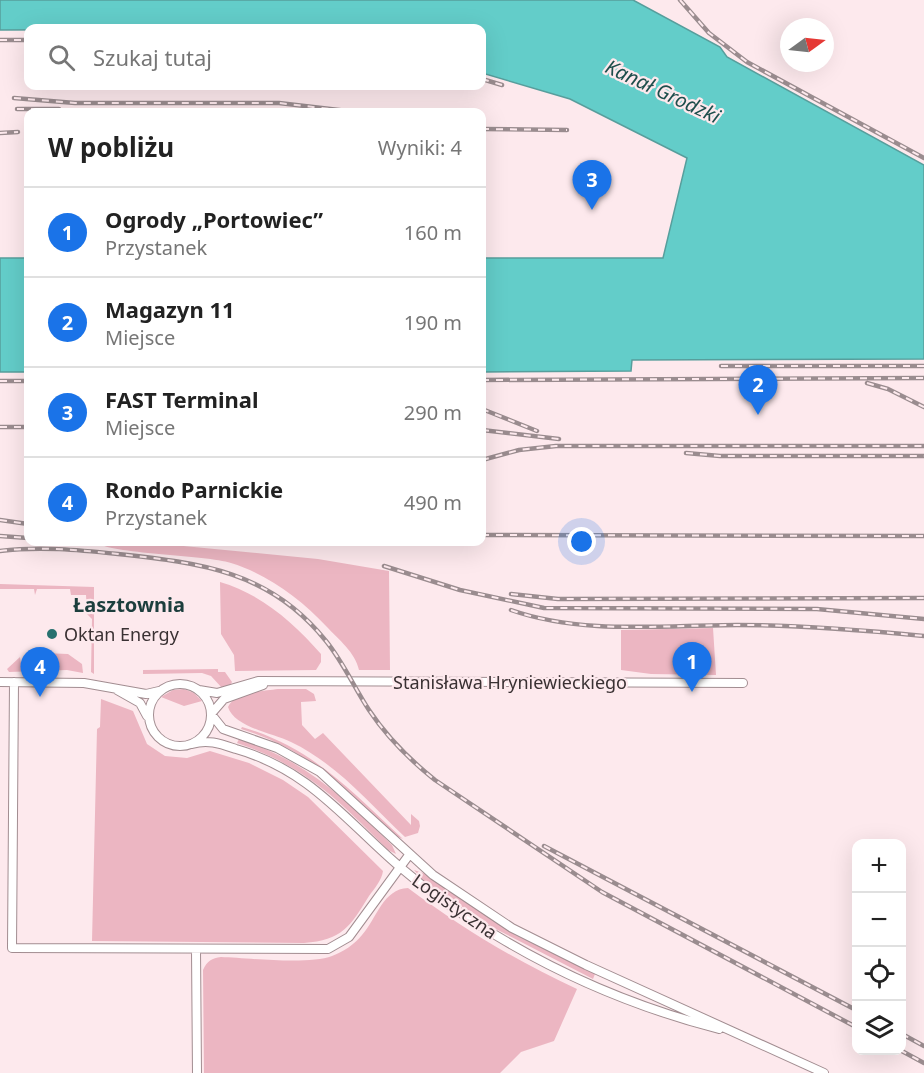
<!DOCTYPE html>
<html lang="pl">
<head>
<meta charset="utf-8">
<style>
	:root { --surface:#fff; --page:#f2f2f2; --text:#222; --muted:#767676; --line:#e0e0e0; --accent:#1a73e8 }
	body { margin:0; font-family:"Noto Sans",sans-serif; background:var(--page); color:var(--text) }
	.controls { position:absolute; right:18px; bottom:18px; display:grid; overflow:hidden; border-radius:12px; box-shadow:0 6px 24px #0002 }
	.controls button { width:54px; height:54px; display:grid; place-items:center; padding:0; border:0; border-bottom:2px solid var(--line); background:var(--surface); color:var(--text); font:30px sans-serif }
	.compass { position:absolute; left:780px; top:18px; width:54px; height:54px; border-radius:50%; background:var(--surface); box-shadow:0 6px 24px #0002; rotate:75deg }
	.you { position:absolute; left:582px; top:542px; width:21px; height:21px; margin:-15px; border:4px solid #fff; border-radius:50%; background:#1a73e8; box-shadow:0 0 0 9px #1a73e833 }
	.badge { display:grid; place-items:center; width:39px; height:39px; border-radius:50%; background:var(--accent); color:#fff; font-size:20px; font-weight:700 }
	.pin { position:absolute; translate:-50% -50px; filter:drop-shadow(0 2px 3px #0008) }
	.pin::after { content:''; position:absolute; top:32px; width:21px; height:18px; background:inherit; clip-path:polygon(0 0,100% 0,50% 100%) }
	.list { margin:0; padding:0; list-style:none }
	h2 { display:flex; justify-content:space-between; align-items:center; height:78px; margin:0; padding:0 24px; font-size:26px }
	h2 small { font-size:20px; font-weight:400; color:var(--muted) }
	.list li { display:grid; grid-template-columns:39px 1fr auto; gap:18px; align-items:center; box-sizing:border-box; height:90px; padding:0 24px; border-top:2px solid var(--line) }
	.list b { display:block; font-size:22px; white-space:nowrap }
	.list p { margin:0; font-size:20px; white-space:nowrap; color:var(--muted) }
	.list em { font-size:20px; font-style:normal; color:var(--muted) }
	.icon { flex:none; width:33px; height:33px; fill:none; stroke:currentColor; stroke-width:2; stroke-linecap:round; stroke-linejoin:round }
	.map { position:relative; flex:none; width:924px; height:1073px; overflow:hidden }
	.search { position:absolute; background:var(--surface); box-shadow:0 6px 24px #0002; left:24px; top:24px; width:462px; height:66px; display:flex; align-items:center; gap:15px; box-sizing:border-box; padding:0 21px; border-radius:12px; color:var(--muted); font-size:22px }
	.panel { position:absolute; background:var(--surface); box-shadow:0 6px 24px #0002; left:24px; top:108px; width:462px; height:438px; border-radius:12px }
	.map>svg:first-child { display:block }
</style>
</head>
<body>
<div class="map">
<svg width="924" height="1073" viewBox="0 0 924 1073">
	<rect width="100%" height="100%" fill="#fde9ed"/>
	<path fill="#ecb6c2" d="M 96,542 L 142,542 L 318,559 L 389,571 L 390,670 L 359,670 C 355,652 339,640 326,626 C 301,599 267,574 231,563 C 207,555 108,554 96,542 Z
		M 220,582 C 261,594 293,622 321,654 L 321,662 L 316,670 L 235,671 L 234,655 L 221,634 Z
		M 0,584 L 94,587 L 94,674 L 91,672 L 92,619 L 87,614 L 86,595 L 71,595 L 70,589 L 37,589 L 35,595 L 34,589 L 0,589 Z
		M 713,628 L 716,675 L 651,674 L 621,670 L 621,630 Z
		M 44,653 L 68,654 L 82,664 L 83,673 L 67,670 L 9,672 L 7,669 L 20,657 L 21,663 L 41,663 L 41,655 Z
		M 218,669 L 218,672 L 225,672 L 232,682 L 230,686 L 223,689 L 211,676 L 202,673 L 143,674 L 143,670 Z
		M 184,689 L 194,693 L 202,701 L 184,706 L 161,697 L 173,690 Z
		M 278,689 L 306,689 L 314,694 L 316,701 L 301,702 L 302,725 L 315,739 L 323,733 L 411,825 L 411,814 L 419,821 L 420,826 L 418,833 L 405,837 C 369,803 337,764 291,742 C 272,733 234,727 228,707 C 234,692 264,691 278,689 Z
		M 101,699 L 133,711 L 147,744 L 165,756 L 187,758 L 210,751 L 249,763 L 283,780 L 308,797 L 383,871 C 382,880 374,889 369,896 C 350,927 342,940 304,943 L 92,941 L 97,729 L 100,727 Z
		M 242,727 C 313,748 350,790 403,839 L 394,835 C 344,788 309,750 241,729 Z
		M 239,739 C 308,762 341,796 392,845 L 396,854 L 388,850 C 338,800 307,767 237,743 Z
		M 414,870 L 426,874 L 515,935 L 595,974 L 593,979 L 492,927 L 423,880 Z
		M 408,888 C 462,928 516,961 577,989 L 554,1041 L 521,1052 L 500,1073 L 204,1073 L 203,970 C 207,961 212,958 221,957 C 249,958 308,965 332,956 C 343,952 355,944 362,935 C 377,918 383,889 408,888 Z"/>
	<path fill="#63cdc9" stroke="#579e9c" stroke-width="1.5" d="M 0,0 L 633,0 L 720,47 L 727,57 L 924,165 L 924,359 L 632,360 L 631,371 L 482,372 L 482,258 L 663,258 L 687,158 L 570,99 L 482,73 L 482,28 L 0,30 Z
		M 0,258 L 28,258 L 28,372 L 0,372 Z"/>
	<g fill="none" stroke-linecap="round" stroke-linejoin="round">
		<g stroke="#a28d91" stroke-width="10">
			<path id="street" d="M 0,682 L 84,683 L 146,694 L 159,691
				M 14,682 L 12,948 L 328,949 L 349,937 L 409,855
				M149 715a31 31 0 1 1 62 0a31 31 0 1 1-62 0Z
				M 117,690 L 140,703 L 147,716
				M 199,690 L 217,693 L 258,681 L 743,683
				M 211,714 L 223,729 L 277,748 L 320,772 L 433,875 L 512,928 L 586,965 L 824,1073
				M 211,714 L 224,699 L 263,685
				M 192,744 C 208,739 221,744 236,749 C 310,770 345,820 400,867 C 430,893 463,916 497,936 C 565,977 642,1009 719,1029
				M 196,950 L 197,1073"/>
		</g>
		<use href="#street" stroke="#fff" stroke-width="8"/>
		<g stroke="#9a8c8f" stroke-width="4.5">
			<path id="rail" d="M 680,0 L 709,33 L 747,62 L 924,158
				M 0,40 L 28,40
				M 482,79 L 502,85
				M 14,98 L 75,103 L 279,103 L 356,112
				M 17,109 L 59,109
				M 482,129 L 567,130
				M 0,133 L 18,132
				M 721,366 L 924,366
				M 482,380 L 924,378
				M 0,381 L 28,381
				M 867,383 L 888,389 L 924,407
				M 482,409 L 537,431
				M 0,427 L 28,427
				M 482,430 L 559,439
				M 686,453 L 720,456 L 924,456
				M 482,460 L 519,450 L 556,446 L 924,446
				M 0,520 L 28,524
				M 482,535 L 924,536
				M 0,536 L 28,538
				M 0,551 C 40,546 79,550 118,554 C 201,563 270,571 326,641 C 343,662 354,687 369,710 C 387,737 410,760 435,780 L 602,892 L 856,1027
				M 384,566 L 460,590 L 544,608 L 817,609 L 924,619
				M 511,594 L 558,599 L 924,598
				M 511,610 C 582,635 663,625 737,625 C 800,625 861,630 924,636
				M 544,846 L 856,1010
				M 902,1034 L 924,1046
				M 900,1050 L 924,1063"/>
		</g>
		<use href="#rail" stroke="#fde9ed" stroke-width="2" stroke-dasharray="7" stroke-linecap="butt"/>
	</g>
	<circle fill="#27716f" stroke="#fde9ed" stroke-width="2" cx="52" cy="634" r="6"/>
	<g text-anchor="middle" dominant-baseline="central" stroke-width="4.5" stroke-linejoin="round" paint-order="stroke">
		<g font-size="18" fill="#3a3133" stroke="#fde9ed" text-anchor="start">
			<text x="64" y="634">Oktan Energy</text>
		</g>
		<g font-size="18" fill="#3a3133" stroke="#fde9ed">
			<text x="510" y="682">Stanisława Hryniewieckiego</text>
			<text transform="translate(455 906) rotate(35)">Logistyczna</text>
		</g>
		<g font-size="20" font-style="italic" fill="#1e4e4c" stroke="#fde9ed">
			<text transform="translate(663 91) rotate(25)">Kanał Grodzki</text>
		</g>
		<g font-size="20" font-weight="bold" fill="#1c3e3d" stroke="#fde9ed">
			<text x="129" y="604">Łasztownia</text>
		</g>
	</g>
</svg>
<div class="controls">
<button>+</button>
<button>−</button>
<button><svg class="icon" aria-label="locate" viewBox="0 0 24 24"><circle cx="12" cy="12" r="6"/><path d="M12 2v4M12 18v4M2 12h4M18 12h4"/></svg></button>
<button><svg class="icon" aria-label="layers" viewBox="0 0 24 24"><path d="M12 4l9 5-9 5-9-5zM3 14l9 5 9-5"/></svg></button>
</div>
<svg class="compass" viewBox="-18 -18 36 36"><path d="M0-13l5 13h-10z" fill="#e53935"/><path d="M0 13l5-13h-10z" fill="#767676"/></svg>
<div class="you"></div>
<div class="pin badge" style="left:692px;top:692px">1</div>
<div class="pin badge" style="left:758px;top:415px">2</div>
<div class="pin badge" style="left:592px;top:210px">3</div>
<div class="pin badge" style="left:40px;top:697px">4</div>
<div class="search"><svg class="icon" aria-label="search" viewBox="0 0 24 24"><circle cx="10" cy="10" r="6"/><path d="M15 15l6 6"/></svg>Szukaj tutaj</div>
<section class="panel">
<h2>W pobliżu<small>Wyniki: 4</small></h2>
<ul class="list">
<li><span class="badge">1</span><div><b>Ogrody „Portowiec”</b><p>Przystanek</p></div><em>160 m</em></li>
<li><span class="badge">2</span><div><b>Magazyn 11</b><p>Miejsce</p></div><em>190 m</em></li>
<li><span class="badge">3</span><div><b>FAST Terminal</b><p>Miejsce</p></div><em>290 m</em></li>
<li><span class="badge">4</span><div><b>Rondo Parnickie</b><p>Przystanek</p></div><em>490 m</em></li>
</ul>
</section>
</div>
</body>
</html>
